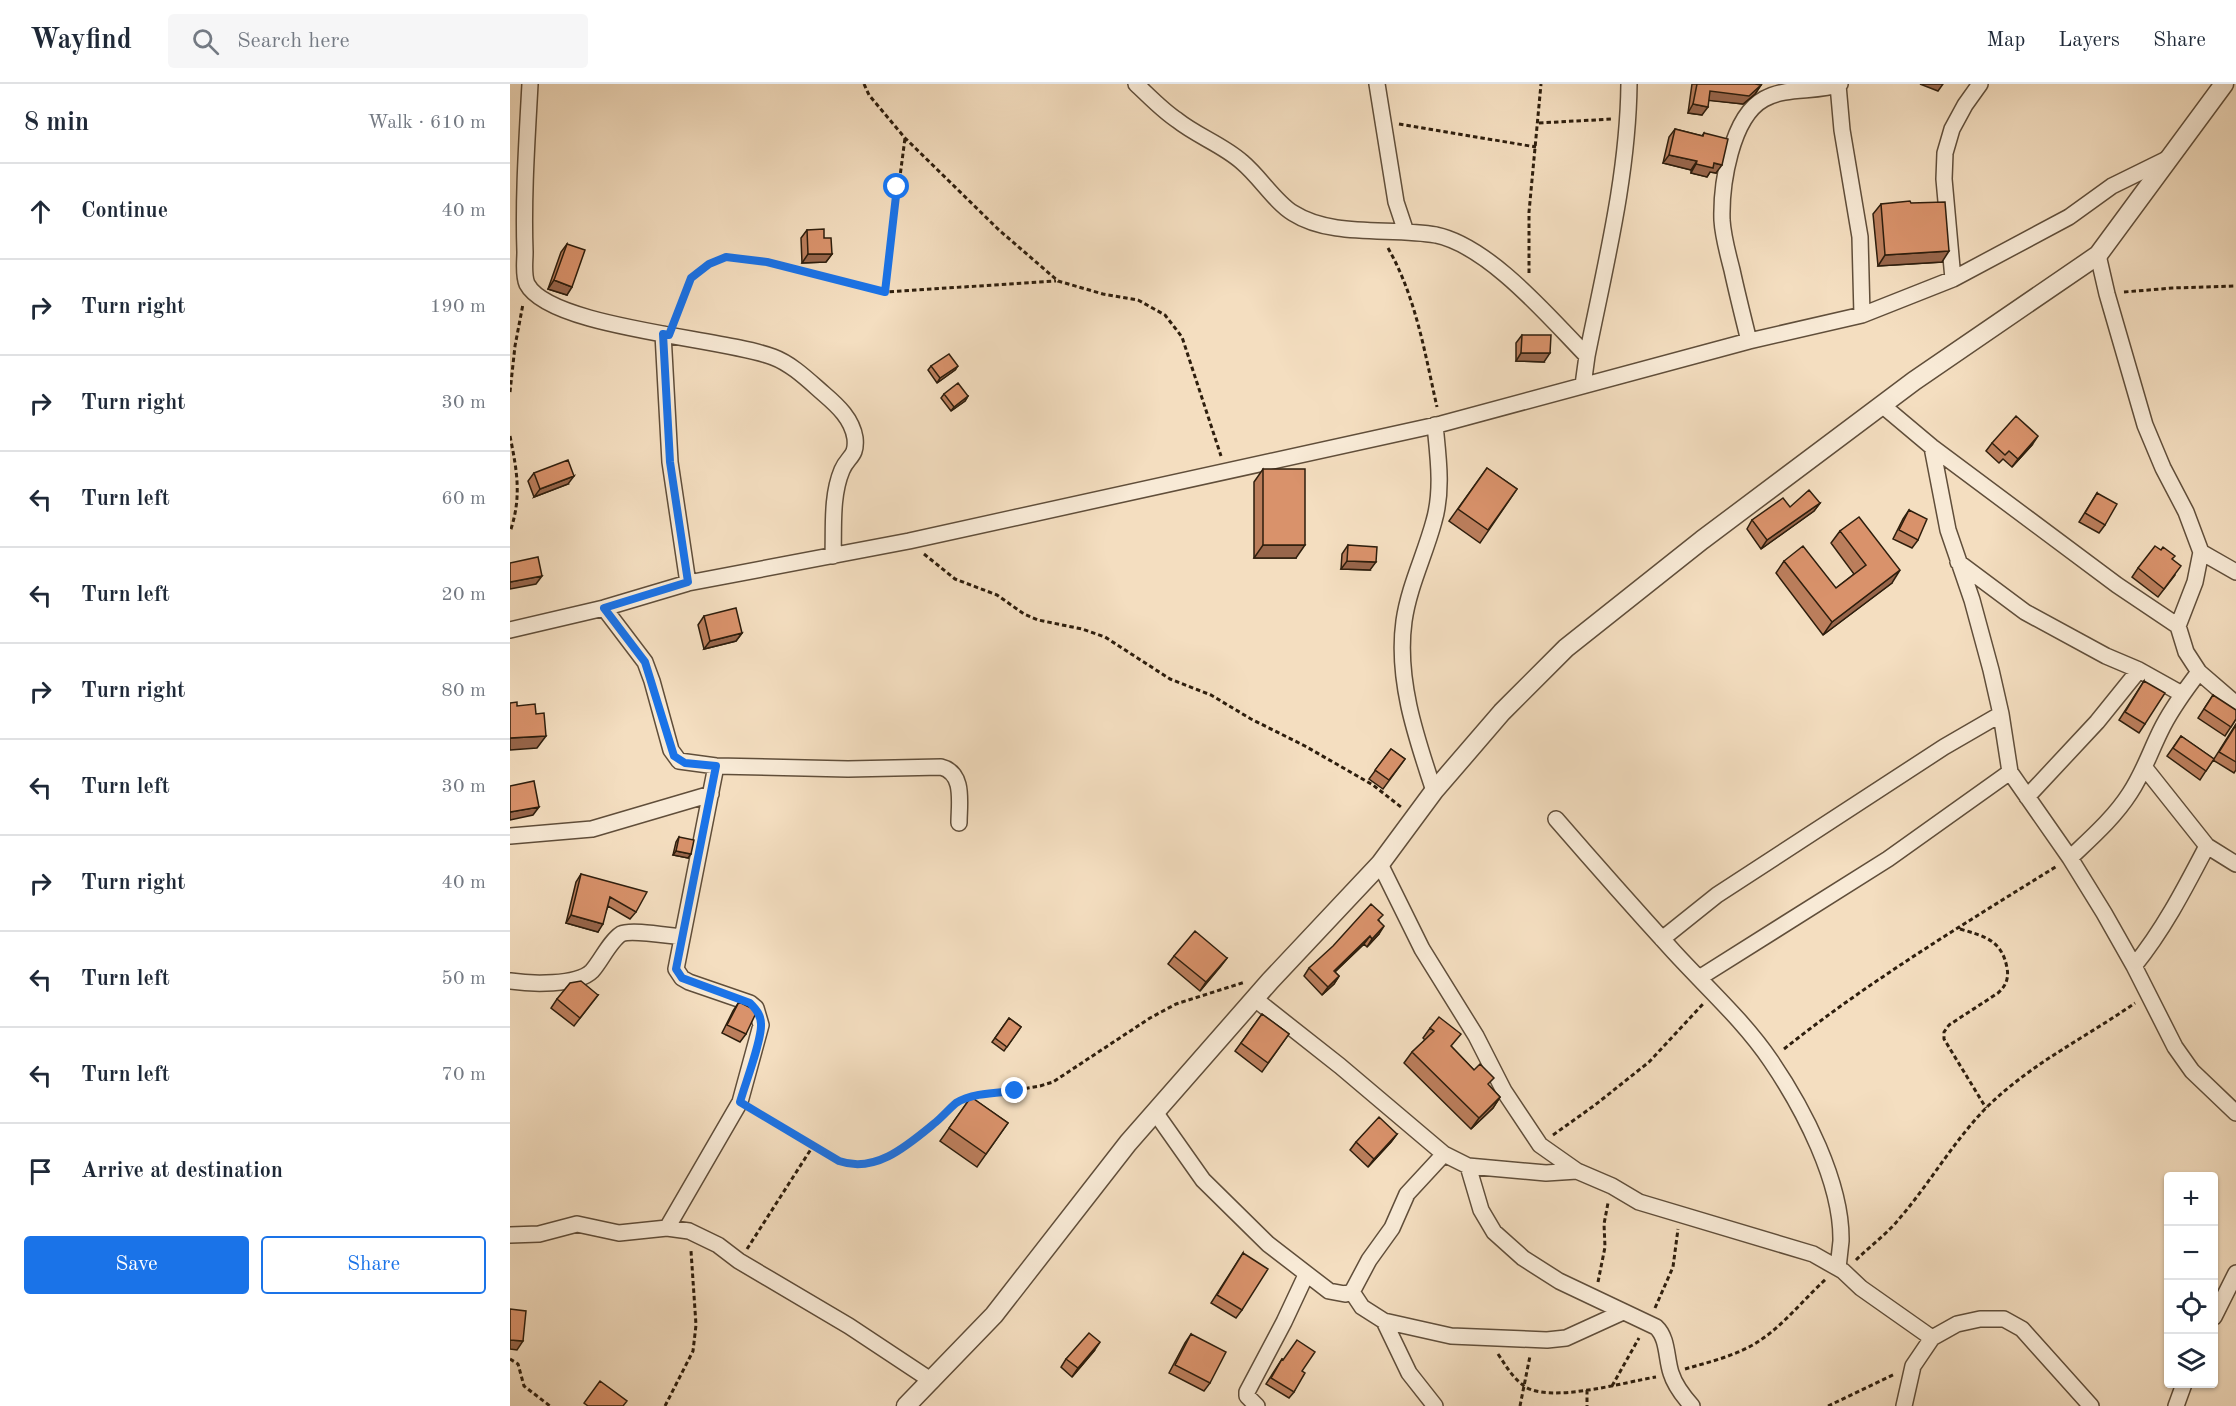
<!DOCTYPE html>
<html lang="en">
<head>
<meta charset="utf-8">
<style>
	:root { --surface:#fff; --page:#f6f6f7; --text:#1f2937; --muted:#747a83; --line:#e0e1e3; --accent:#1a73e8 }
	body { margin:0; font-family:"Old Standard TT",serif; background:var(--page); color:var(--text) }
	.controls { position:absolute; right:18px; bottom:18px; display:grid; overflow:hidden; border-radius:6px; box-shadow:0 2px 4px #0004 }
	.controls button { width:54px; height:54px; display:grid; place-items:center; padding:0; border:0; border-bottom:2px solid var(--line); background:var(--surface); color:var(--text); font:30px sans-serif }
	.stop { position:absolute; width:18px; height:18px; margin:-14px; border:4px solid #1a73e8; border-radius:50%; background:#fff }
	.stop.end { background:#1a73e8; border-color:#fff; box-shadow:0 2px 6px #0008 }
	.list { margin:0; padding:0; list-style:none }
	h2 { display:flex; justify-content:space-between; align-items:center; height:78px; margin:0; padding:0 24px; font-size:26px }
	h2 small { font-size:20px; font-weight:400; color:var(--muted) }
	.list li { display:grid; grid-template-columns:39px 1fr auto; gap:18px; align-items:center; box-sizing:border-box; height:96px; padding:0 24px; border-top:2px solid var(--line) }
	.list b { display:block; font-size:22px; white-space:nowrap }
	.list em { font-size:20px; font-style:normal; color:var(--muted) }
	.actions { display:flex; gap:12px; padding:18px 24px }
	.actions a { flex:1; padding:14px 0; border:2px solid var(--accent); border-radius:6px; text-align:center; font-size:21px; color:var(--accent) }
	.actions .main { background:var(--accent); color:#fff }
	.icon { flex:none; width:33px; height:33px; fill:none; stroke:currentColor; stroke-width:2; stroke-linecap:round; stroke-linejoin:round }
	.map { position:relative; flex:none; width:1726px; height:1322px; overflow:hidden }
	header { display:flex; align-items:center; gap:36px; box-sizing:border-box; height:84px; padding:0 30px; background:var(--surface); border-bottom:2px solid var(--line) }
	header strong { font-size:28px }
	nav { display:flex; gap:33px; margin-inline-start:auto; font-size:21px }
	.search { width:420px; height:54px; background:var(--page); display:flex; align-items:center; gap:15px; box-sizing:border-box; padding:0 21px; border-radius:6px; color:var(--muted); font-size:22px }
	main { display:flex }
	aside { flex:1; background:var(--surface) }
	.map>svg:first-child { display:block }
</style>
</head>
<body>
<header>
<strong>Wayfind</strong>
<div class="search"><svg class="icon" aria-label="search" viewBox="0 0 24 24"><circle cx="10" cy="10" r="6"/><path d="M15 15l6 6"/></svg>Search here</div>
<nav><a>Map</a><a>Layers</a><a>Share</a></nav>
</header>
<main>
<aside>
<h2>8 min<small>Walk · 610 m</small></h2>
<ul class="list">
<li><svg class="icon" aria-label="ahead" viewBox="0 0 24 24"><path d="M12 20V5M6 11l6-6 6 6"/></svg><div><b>Continue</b></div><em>40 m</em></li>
<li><svg class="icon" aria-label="right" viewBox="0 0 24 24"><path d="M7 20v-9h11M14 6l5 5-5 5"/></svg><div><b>Turn right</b></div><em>190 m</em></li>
<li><svg class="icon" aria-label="right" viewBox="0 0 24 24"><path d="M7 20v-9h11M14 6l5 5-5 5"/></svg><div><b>Turn right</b></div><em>30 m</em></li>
<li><svg class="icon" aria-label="left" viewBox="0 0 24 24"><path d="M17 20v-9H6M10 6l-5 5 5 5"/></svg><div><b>Turn left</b></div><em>60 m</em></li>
<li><svg class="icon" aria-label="left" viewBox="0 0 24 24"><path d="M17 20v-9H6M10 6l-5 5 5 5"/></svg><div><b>Turn left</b></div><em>20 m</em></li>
<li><svg class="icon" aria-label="right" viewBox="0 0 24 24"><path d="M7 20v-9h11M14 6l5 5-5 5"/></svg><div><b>Turn right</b></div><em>80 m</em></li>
<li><svg class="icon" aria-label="left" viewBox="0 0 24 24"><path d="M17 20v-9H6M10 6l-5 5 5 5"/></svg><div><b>Turn left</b></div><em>30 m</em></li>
<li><svg class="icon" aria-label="right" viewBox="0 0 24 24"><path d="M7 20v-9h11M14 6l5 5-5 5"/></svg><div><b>Turn right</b></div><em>40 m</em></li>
<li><svg class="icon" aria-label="left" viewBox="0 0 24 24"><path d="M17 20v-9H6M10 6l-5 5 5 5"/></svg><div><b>Turn left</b></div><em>50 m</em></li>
<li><svg class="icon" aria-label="left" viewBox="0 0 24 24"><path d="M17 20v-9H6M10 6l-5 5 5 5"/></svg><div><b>Turn left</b></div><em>70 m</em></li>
<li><svg class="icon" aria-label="arrive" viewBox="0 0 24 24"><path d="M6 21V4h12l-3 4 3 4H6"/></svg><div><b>Arrive at destination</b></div></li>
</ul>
<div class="actions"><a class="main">Save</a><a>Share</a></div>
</aside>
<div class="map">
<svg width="1726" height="1322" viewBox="0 0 1726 1322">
	<rect width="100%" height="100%" fill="#f4dec0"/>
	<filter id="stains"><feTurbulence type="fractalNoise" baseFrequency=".00333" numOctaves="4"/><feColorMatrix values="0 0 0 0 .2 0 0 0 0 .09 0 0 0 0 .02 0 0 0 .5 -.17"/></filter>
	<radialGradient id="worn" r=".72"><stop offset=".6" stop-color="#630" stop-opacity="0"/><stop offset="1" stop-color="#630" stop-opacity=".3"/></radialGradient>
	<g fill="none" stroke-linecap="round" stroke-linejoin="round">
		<g stroke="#604e3a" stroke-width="18">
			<path id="minor" d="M 20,0 C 17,56 13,113 15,168 C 15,178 13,191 17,200 C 40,244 214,254 263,273 C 282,280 299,297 314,310 C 328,322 342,335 345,354 C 347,373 338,372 332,386 C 321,412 324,444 323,472
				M 626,0 C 639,12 652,26 667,36 C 687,52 713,61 732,78 C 750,93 765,118 783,129 C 822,154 881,143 926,151 C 979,162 1039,233 1077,272
				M 867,0 L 886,118 L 896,148
				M 1328,1 L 1332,46 L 1350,153 L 1352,231
				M 1588,171 L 1597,210 L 1635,341 L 1653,384 L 1676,428 L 1691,468 L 1685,498 L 1668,542 L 1676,568 L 1689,588 L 1726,620
				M 1443,195 L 1434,95 L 1435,69 L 1442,45 L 1455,21 L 1470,0
				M 153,250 L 160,378 L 178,499
				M 1239,257 C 1233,233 1227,209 1222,186 C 1218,170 1213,153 1212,136 C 1211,101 1221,33 1254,15 C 1277,2 1306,9 1330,0
				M 1073,301 L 1077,272 C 1095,182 1118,92 1119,0
				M 1372,321 L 1422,363 L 1607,501 L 1668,542
				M 1422,363 L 1438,446 L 1462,516 L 1481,586 L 1491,630 L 1500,688 L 1560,774 L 1594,829 L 1624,882 L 1665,963 L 1682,987 L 1726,1029
				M 1691,468 L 1726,488
				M 1448,478 L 1515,528 L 1596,572 L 1629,586 L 1672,610
				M 94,524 L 135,578 L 142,597 L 161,666 L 169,677 L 206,682 L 338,685 L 431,683 C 455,689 449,719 449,739
				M 0,546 L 94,524 L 178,499 L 399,457 L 931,340 L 1239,257 L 1352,231 L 1443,195 L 1559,133 L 1602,102 L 1661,73
				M 1635,684 L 1697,762 L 1726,780
				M 924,707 C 906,653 886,595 894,537 C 899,502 915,471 924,437 C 933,406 928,372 925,341
				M 1517,713 L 1587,638 L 1629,586
				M 1046,735 C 1085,780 1124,824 1164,868 C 1196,903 1234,937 1261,977 C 1293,1024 1332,1098 1331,1157 C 1330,1166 1329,1175 1328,1184
				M 0,752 L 82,745 L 201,710
				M 1560,774 C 1581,754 1604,734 1620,709 C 1634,688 1641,665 1653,642 C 1663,623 1676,605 1689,588
				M 870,780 L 912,865 L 966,952 L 994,1007 L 1030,1061 L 1067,1087 L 1102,1102 L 1129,1118 L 1303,1170 L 1333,1187 L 1351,1204 L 1422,1254
				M 1152,855 L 1207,811 L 1434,663 L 1491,630
				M 1624,882 C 1654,845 1675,804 1697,762
				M 1189,894 L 1378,775 L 1500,688
				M 0,897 C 20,900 67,902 82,887 C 91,877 100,857 111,850 C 121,845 159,852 172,853
				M 745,915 L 830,982 L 934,1070 L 958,1082 L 1036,1089 L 1067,1087
				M 645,1028 L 693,1096 L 758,1160 L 819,1207 L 835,1210 L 842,1208 L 859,1176 L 882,1144 L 897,1110 L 934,1070
				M 958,1082 L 971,1126 L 984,1148 L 1013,1174 L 1049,1197 L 1146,1243 C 1158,1254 1156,1274 1161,1289 C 1165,1302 1173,1312 1182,1322
				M 157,1144 L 230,1018 L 251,941 L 246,924 L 240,919 L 179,898 L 172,894 L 166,885 L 206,682
				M 0,1151 L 29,1150 L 67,1140 L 109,1149 L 157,1144 L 179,1147 L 208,1161 L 229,1177 L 339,1242 L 422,1297
				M 842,1208 L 852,1223 L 874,1237 L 941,1252 L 1037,1256 L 1056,1254 L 1113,1228
				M 1704,1233 L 1726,1189
				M 874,1237 L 899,1289 L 925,1322
				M 747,1322 L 737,1312 L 737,1308 L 774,1238 L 796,1191
				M 1394,1322 L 1403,1282 L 1422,1254 L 1447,1240 L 1470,1235 L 1494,1235 L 1512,1245 L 1581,1322
				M 1666,1322 L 1674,1300"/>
		</g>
		<g stroke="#604e3a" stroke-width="21">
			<path id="tertiary" d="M 396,1322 L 484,1231 L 618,1059 L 760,897 L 870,780 L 924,707 L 992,628 L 1056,564 L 1192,456 L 1404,297 L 1588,171 L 1714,0"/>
		</g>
		<path stroke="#2e1e0d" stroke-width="3" stroke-dasharray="4.5 3" stroke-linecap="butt" d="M 354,0 L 359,11 L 395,54 L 489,146 L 548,197 L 593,210 L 628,216 L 655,231 L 672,253 L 711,372
			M 1029,39 L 1102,35
			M 889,40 L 1026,63
			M 878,164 C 906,213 915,270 927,323
			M 1019,189 L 1019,128 L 1031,0
			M 375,208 L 395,54
			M 1614,208 L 1662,204 L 1726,202
			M 164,237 L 181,194 L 199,180 L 216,173 L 257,178 L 375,208 L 546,197
			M 0,308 L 5,262 L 13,220
			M 0,352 C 7,387 12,413 0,448
			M 414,470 L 445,495 L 487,511 L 514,530 L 528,536 L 572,545 L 595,553 L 660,595 L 701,611 L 741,635 L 795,662 L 863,701 L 891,723
			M 1450,845 C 1474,852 1492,856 1497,884 C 1499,894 1496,902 1488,909 L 1439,941 L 1434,948 L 1434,955 L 1476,1024
			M 1274,965 C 1359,897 1454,840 1547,782
			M 244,1027 C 269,1042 331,1087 358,1081 C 377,1077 394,1062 409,1051 C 425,1039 439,1023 456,1014 L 530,1002 L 543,998 L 640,934 L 666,920 L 735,898
			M 1043,1051 L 1085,1021 L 1139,978 L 1193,920
			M 237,1165 L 303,1062
			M 1346,1176 C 1360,1162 1377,1150 1389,1135 C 1420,1099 1443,1058 1476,1024 C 1520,980 1575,954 1625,919
			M 1088,1198 L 1095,1163 L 1094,1140 L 1098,1119
			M 1145,1224 L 1163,1183 L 1168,1145
			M 988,1270 C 996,1282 1002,1293 1014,1302 C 1039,1320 1115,1298 1146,1293
			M 0,1275 L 8,1280 L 14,1302 L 40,1322
			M 1175,1285 C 1199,1278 1225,1272 1246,1259 C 1272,1243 1293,1216 1316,1195
			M 1102,1302 L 1129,1254
			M 1077,1306 L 1077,1322
			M 155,1322 L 183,1267 L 186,1241 L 181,1167
			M 1010,1322 L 1020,1272
			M 1318,1322 L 1385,1290"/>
		<use href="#minor" stroke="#f8ead6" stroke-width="15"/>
		<use href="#tertiary" stroke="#f8ead6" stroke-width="18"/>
	</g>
	<path fill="#bb7e5c" stroke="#2e1e0d" stroke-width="1.5" d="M 1182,0 L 1245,0 L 1251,1 L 1245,10 L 1233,20 L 1199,16 L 1192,31 L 1178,29 Z
		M 1165,45 L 1192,52 L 1194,49 L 1206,89 L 1200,88 L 1197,93 L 1181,89 L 1181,86 L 1153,79 L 1159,53 Z
		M 1371,120 L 1432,178 L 1368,182 L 1363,130 Z
		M 297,146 L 314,154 L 322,170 L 316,178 L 292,179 L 291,154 Z
		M 57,160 L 57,211 L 38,205 L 51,168 Z
		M 1012,251 L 1034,278 L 1006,277 L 1006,259 Z
		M 421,282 L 445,286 L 427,299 L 418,286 Z
		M 434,310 L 458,312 L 455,317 L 441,327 L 431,314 Z
		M 1482,359 L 1522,361 L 1502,383 L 1493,375 L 1489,379 L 1476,367 Z
		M 977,384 L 1007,405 L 970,459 L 939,437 Z
		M 753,385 L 786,474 L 744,474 L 744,398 Z
		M 24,389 L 58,400 L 24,413 L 18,397 Z
		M 1587,409 L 1595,441 L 1589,449 L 1569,438 Z
		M 1310,419 L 1304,427 L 1251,465 L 1237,445 L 1242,436 Z
		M 1399,426 L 1408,456 L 1402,464 L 1383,455 L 1393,435 Z
		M 1330,447 L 1382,499 L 1313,551 L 1266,489 L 1274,477 L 1326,504 L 1344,490 L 1321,459 Z
		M 838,461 L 860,486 L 831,485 L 832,470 Z
		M 1651,466 L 1662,475 L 1665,491 L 1648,513 L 1622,493 L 1628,484 Z
		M 194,532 L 232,549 L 226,557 L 194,565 L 188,541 Z
		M 1634,597 L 1635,640 L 1629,649 L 1609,636 Z
		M 1703,611 L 1726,635 L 1715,652 L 1688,634 Z
		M 1726,640 L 1726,686 L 1724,689 L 1703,676 L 1690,696 L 1657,672 L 1671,652 L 1704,675 Z
		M 881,665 L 895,675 L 873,705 L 859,695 Z
		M 169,753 L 178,774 L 163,771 L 166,758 Z
		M 71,790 L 126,828 L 120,835 L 98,822 L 88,848 L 56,839 L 66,798 Z
		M 869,837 L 869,850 L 857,863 L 854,860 L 825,888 L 829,892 L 824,900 L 812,911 L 794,892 L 799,884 Z
		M 664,872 L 717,874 L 690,907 L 658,880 Z
		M 88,911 L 64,942 L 41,924 L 47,915 Z
		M 229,918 L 236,950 L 230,958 L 212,949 L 223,927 Z
		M 752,930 L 779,950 L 752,988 L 725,967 Z
		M 499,934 L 511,943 L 494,967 L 482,958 Z
		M 920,944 L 942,963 L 990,1013 L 983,1024 L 961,1045 L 894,979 L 902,968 L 915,956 L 913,954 Z
		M 461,1013 L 498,1039 L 467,1083 L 430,1057 Z
		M 887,1050 L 881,1058 L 858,1083 L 840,1066 L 846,1058 Z
		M 733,1169 L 732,1226 L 726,1234 L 701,1219 Z
		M 681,1250 L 700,1299 L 694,1307 L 659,1289 L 675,1259 Z
		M 584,1267 L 562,1293 L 551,1283 L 556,1275 Z
		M 772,1275 L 792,1287 L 784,1308 L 779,1314 L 756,1300 Z"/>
	<path fill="#98664b" stroke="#2e1e0d" stroke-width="1.5" d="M 1410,0 L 1433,0 L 1428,7 Z
		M 1251,1 L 1245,10 L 1233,20 L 1194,16 L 1200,7 Z
		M 1183,20 L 1198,23 L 1192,31 L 1178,29 Z
		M 1159,71 L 1187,77 L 1181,86 L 1153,79 Z
		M 1204,79 L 1212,81 L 1206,89 L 1200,88 L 1197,93 L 1181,89 L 1186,80 Z
		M 1439,167 L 1432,178 L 1368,182 L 1375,171 Z
		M 298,170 L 322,170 L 316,178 L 292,179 Z
		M 44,196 L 62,203 L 57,211 L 38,205 Z
		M 1011,269 L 1040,269 L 1034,278 L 1006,277 Z
		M 448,282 L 445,286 L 427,299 L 430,294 Z
		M 458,312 L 455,317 L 441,327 L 444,323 Z
		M 1528,352 L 1522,361 L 1502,383 L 1508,375 Z
		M 64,392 L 58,400 L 24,413 L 30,405 Z
		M 1310,419 L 1304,427 L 1251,465 L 1257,456 Z
		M 753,461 L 795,461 L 786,474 L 744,474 Z
		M 837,477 L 866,478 L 860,486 L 831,485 Z
		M 1390,486 L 1382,499 L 1313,551 L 1322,538 Z
		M 32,492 L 26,500 L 0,505 L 0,498 Z
		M 232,549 L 226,557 L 194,565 L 200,557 Z
		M 36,652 L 27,664 L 0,666 L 0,654 Z
		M 29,723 L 23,731 L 0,736 L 0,728 Z
		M 166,767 L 181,770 L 178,774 L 163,771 Z
		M 61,831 L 93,840 L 88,848 L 56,839 Z
		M 874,842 L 869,850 L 857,863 L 862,855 Z
		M 860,852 L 854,860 L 818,894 L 824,887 Z
		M 717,874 L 711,882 L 690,907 L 696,898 Z
		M 829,892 L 824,900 L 812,911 L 818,903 Z
		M 990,1013 L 983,1024 L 961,1045 L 969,1034 Z
		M 887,1050 L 881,1058 L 858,1083 L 864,1075 Z
		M 0,1256 L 13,1257 L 7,1266 L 0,1265 Z
		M 590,1258 L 584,1267 L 562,1293 L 568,1284 Z"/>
	<path fill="#d9926b" stroke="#2e1e0d" stroke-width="1.5" d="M 1187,0 L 1245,0 L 1251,1 L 1239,12 L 1200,7 L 1198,23 L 1183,20 Z
		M 1165,45 L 1193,52 L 1194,49 L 1218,55 L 1212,81 L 1204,79 L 1203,84 L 1186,80 L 1187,77 L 1159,71 Z
		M 1400,117 L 1401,119 L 1435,118 L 1439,167 L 1375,171 L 1371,120 Z
		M 314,145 L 314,154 L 321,154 L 322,170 L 298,170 L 297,146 Z
		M 57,160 L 75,166 L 62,203 L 44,196 Z
		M 1012,251 L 1041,251 L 1040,269 L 1011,269 Z
		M 439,270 L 448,282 L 430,294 L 421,282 Z
		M 448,299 L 458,312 L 444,323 L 434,310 Z
		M 1506,332 L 1528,352 L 1508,375 L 1499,367 L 1495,371 L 1482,359 Z
		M 58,376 L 64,392 L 30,405 L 24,389 Z
		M 977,384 L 1007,405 L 978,446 L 948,425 Z
		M 753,385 L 795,385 L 795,461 L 753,461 Z
		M 1299,406 L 1310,419 L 1257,456 L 1242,436 L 1273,414 L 1280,423 Z
		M 1587,409 L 1607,420 L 1595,441 L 1575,429 Z
		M 1399,426 L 1417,435 L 1408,456 L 1389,446 Z
		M 1349,433 L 1390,486 L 1322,538 L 1274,477 L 1293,462 L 1326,504 L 1356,481 L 1330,447 Z
		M 838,461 L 867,463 L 866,478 L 837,477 Z
		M 1645,462 L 1651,466 L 1653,463 L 1665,472 L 1662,475 L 1671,482 L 1654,505 L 1628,484 Z
		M 28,473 L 32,492 L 0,498 L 0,479 Z
		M 226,524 L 232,549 L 200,557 L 194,532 Z
		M 1634,597 L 1655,609 L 1635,640 L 1615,628 Z
		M 1703,611 L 1726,626 L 1726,635 L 1721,643 L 1694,625 Z
		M 7,618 L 7,622 L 25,620 L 26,630 L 34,629 L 36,652 L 0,654 L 0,619 Z
		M 1726,641 L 1726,678 L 1709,668 Z
		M 1671,652 L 1704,675 L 1696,687 L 1663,664 Z
		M 881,665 L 895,675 L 879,696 L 865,686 Z
		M 24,697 L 29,723 L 0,728 L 0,702 Z
		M 169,753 L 184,756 L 181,770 L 166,767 Z
		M 71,790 L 137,808 L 126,828 L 100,813 L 93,840 L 61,831 Z
		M 861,820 L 873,831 L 868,836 L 874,842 L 862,855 L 860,852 L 824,887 L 829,892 L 818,903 L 799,884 L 823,862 Z
		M 685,847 L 717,874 L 696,898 L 664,872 Z
		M 71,897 L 88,911 L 70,934 L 47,915 L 60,899 Z
		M 229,918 L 245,926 L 246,929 L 236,950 L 217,941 Z
		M 752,930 L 779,950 L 758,979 L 731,959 Z
		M 929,933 L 951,950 L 941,962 L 964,986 L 970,980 L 984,994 L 978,1000 L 990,1013 L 969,1034 L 902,968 L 924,947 L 920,944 Z
		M 499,934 L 511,943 L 497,963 L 485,954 Z
		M 461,1013 L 498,1039 L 476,1070 L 439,1044 Z
		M 869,1033 L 887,1050 L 864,1075 L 846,1058 Z
		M 733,1169 L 758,1185 L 732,1226 L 707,1211 Z
		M 0,1225 L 16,1227 L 13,1257 L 0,1256 Z
		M 579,1249 L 590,1258 L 568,1284 L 556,1275 Z
		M 681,1250 L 716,1268 L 700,1299 L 665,1281 Z
		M 787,1256 L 805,1268 L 792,1287 L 795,1289 L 784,1308 L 761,1294 L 772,1275 L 773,1276 Z
		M 90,1297 L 117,1317 L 113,1322 L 78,1322 L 74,1319 Z"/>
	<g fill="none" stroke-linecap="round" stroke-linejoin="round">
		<path stroke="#1a73e8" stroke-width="8" d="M 387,103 L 375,208 L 257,178 L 216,173 L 199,180 L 181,194 L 159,251 L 153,250 L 160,378 L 178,498 L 94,524 L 135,578 L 164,672 L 175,679 L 206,682 L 166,885 L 172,894 L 240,919 C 246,925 251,931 251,940 C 252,956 235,1000 230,1018 L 329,1077 C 366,1090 398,1061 426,1038 C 433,1032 439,1025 446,1019 C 462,1009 486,1009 505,1007"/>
	</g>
	<rect width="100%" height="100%" filter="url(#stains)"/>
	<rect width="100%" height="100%" fill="url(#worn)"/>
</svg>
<div class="controls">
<button>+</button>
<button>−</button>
<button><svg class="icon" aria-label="locate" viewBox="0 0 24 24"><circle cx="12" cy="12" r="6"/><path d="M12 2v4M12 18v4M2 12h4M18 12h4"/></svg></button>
<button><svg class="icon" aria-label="layers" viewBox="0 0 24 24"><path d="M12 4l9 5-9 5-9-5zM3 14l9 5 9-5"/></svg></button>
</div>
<div class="stop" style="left:387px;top:103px"></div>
<div class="stop end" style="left:505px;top:1007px"></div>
</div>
</main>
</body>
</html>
